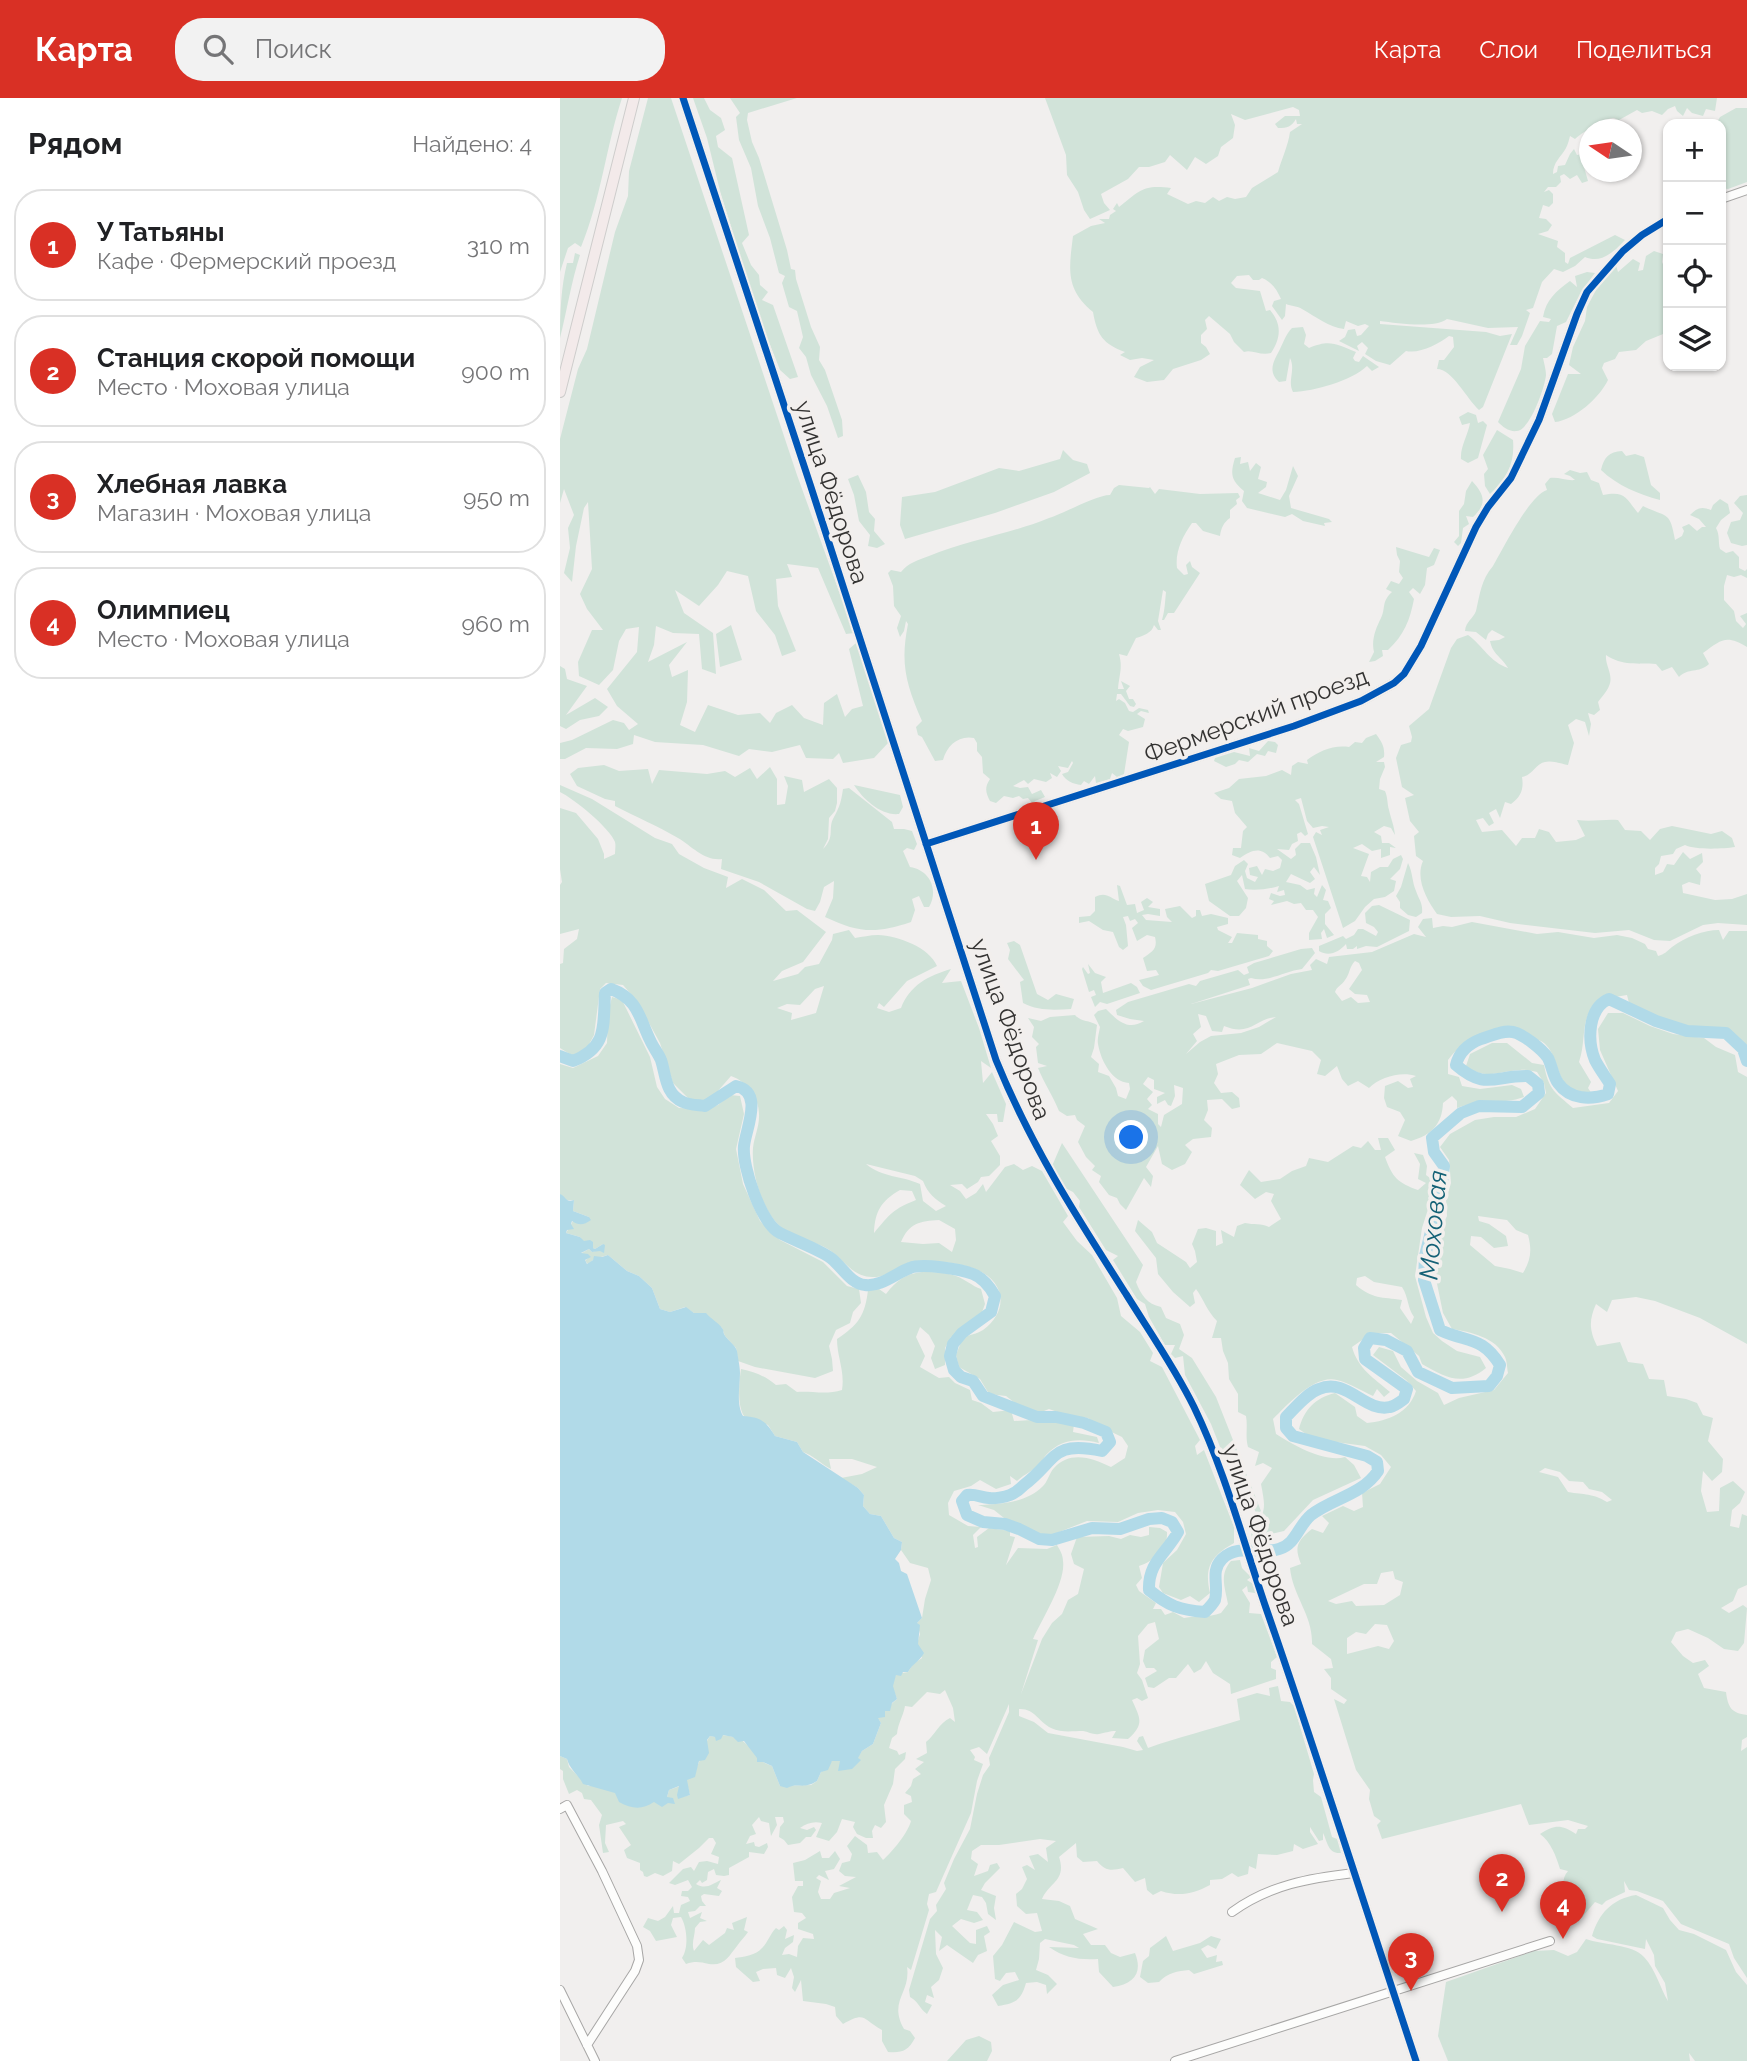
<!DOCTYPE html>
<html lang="ru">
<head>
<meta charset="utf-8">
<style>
	:root { --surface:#fff; --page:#f2f2f2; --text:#202124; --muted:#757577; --line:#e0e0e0; --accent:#d93025 }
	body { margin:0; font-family:Raleway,sans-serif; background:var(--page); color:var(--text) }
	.controls { position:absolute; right:21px; top:21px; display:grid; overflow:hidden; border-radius:14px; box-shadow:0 2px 5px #0004 }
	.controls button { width:63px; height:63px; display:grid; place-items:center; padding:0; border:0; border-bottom:2px solid var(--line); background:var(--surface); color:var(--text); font:35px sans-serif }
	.compass { position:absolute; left:1019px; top:21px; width:63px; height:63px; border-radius:50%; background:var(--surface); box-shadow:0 2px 5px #0004; rotate:283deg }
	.you { position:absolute; left:572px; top:1040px; width:24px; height:24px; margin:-18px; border:5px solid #fff; border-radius:50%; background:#1a73e8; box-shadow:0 0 0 10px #1a73e833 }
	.badge { display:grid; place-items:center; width:46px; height:46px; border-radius:50%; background:var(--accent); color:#fff; font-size:23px; font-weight:700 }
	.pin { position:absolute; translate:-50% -58px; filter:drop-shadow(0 2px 4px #0008) }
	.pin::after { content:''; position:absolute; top:37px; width:24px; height:21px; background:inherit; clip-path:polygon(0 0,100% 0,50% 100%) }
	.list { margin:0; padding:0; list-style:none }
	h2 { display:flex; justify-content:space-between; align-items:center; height:91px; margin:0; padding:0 28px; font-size:30px }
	h2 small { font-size:23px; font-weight:400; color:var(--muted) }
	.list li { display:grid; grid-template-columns:46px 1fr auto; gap:21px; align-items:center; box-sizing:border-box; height:112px; margin:0 14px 14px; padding:0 14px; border:2px solid var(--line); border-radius:28px }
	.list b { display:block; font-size:26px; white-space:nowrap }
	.list p { margin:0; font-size:23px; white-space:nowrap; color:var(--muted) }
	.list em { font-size:23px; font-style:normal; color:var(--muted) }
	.icon { flex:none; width:38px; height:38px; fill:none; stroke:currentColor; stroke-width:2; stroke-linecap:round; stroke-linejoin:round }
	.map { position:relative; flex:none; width:1187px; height:1963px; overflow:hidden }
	header { display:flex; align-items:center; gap:42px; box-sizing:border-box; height:98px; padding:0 35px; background:var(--accent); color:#fff }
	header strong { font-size:33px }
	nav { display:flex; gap:38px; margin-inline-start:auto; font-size:24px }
	.search { width:490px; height:63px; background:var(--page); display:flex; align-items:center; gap:18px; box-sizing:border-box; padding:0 24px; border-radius:28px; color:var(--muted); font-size:26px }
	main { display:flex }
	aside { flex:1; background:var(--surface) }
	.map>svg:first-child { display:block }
</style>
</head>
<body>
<header>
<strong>Карта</strong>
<div class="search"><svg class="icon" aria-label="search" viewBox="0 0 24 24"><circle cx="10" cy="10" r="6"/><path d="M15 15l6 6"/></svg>Поиск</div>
<nav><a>Карта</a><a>Слои</a><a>Поделиться</a></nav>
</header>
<main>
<aside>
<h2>Рядом<small>Найдено: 4</small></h2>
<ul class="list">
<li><span class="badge">1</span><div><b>У Татьяны</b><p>Кафе · Фермерский проезд</p></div><em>310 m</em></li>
<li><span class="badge">2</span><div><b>Станция скорой помощи</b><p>Место · Моховая улица</p></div><em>900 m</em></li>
<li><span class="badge">3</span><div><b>Хлебная лавка</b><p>Магазин · Моховая улица</p></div><em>950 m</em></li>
<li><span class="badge">4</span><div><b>Олимпиец</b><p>Место · Моховая улица</p></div><em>960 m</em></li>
</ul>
</aside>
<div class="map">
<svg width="1187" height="1963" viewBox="0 0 1187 1963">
	<rect width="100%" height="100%" fill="#f1efee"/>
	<path fill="#d1e3d9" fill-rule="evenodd" d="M 0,0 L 62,0 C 46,49 41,101 21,149 L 15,145 L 8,150 L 0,174 Z
		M 88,0 L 111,0 L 237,377 L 294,535 L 286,536 L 258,470 L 227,466 L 232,479 L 216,481 L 218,508 L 236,553 L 222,558 L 215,537 L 196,513 L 188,478 L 167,473 L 158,487 L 139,508 L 115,492 L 124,515 L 153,535 L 156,576 L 142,571 L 139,536 L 113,535 L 96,528 L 94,547 L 88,564 L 127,544 L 109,567 L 112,579 L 128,572 L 127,604 L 120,627 L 135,634 L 148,607 L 178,617 L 200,615 L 210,625 L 216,615 L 232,607 L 244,620 L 263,627 L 264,605 L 277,596 L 285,619 L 292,611 L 303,608 L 289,551 L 296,545 L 328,645 L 314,660 L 283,665 L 279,655 L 273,661 L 246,660 L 240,647 L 212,654 L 189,651 L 179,658 L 143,647 L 95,644 L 74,637 L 73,646 L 57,651 L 26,650 L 5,661 L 0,661 L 0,645 L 12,642 L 53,622 L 64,625 L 69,632 L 78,626 L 57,608 L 47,591 L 77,554 L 79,529 L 66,531 L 59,543 L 53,572 L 39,587 L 19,578 L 18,564 L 32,532 L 43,532 L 27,511 L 20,496 L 32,471 L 28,404 L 24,410 L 16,448 L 12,484 L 4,475 L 10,450 L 8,430 L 14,417 L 4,391 L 0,405 L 0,341 L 18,271 L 27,251 L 55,134 L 68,98 L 69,73 Z
		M 133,0 L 144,0 L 150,12 L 161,20 L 165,32 L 156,38 L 158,49 L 172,60 L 189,137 L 182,145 L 191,167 L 199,177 L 200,187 L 208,194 L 202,202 L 213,207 L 238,279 L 230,281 L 220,272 L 199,219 L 160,93 L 147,40 Z
		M 170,0 L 237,0 L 188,15 L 187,22 L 192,44 L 199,60 L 227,152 L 231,171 L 235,172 L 236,181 L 251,229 L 260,249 L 259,262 L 265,272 L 282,322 L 283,338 L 278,340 L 267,308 L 251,277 L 246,259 L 239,250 L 243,239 L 237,213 L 229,209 L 222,185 L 225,178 L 219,175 L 210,140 L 198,108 L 191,70 L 179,42 L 176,19 L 180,15 Z
		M 485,0 L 1157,0 L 1155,13 L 1146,11 L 1143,18 L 1132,15 L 1127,10 L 1123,18 L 1117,13 L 1115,8 L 1108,11 L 1102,17 L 1092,13 L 1082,15 L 1077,12 L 1059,22 C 1057,22 1055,20 1053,20 C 1045,20 1020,36 1015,41 L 1010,38 C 1009,42 1008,46 1006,50 C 1001,59 993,64 993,76 L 997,74 L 998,68 L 1005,67 L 1010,56 L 1014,51 L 1017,57 L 1022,56 L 1027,61 L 1024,69 L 1028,83 L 1022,85 L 1017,77 L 1010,81 L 1004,76 L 1000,78 L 1001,84 L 996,89 L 988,89 L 984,94 L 989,92 L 993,96 L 993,105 L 989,109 L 983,107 L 979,120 L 986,121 L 992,127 L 988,133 L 978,136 L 998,143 L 997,149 L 1005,155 L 1005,164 L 1008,166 L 1010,160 L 1055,137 L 1065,142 C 1054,154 1041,166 1025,159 L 1015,168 L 1003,174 L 994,171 L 982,184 L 973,210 L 966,212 L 970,215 L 962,238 L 957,247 L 950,247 L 958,229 L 928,230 L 887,221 C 873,231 837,225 820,223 L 820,226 L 926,234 L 940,238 L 952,236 L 923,309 L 919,312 C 907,301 892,271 877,271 L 879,262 L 884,262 L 894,249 L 893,239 L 889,238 C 878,246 860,256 846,253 L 830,267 L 816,263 L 805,256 L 808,250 L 802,244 L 797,248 L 799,253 L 779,243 L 785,239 L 788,232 L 795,231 L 797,238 L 801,237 L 809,228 L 805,226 L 798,228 L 786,223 L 784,231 C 769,229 756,219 742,211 C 738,208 731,208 726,206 L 725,218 L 722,222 L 712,208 L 714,203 L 721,201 C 717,192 712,184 702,180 L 699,182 L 693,182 L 689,177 L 677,178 L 671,185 L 676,190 L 700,193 L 706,213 L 710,212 C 722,226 721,240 711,255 C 700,258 692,251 684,254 L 674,244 L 670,236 L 649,218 L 645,222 L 647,231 L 641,237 L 641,245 L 646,249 L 650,256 L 641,262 L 613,271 L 604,282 L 587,284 L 574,279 L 580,269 L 594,262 L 582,260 L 570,262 L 560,257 L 565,254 C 543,246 537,237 533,214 C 505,191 509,171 513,138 L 531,128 L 545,125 L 539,121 L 549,121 L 550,117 L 556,113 L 553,111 L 557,105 L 559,109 C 579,93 583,86 611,90 L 607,96 L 628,106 L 636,103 L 645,105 L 653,99 L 659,103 L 667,99 L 675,101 L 686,99 L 692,90 L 718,74 C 722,60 728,48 730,34 L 742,26 L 737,26 L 736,21 C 731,29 728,30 718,30 L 715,26 L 725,18 L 740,18 L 739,12 L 733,9 L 685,22 L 671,16 L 675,27 L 673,40 L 661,49 L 658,58 L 646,66 L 635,59 L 627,72 L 610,57 L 605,64 L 589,69 L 579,69 L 568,81 L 541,96 L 544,105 L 550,112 L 530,121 L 524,112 L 518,94 L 507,77 L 506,57 Z
		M 1176,10 L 1187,10 L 1187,84 L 1168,91 L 1161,90 L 1161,26 L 1156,26 L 1160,19 Z
		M 1094,153 L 1103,156 L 1102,164 L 1108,178 L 1106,192 L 1108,193 L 1108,234 L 1086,243 L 1076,252 L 1059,254 L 1055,261 L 1044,265 L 1042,270 L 1048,282 C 1040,299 1015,322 995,324 L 992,316 L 1008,276 L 1021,276 L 1009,267 L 1013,249 L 1025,223 L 1027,209 L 1036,192 L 1056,167 L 1058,174 L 1073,161 L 1080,165 L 1078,173 L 1083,172 L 1086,158 Z
		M 15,155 L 20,157 C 11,185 7,212 0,240 C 0,214 1,190 7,165 L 13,165 Z
		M 1027,174 L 1035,175 L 1021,194 L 1006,224 L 997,228 L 992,256 L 987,260 L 983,260 C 984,265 986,272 986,277 C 985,289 970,332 957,333 C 949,334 943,329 938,324 L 961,271 L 965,248 L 980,223 L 989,224 L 991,221 L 983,219 C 986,202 996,193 1010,183 L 1017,189 L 1015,178 Z
		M 743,229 L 746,237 L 744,246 L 749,250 C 770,241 776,246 796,254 L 793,260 L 795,263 L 799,264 L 803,258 L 819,269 L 812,273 L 807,268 C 791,283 755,293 733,294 C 727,283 736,272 730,260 L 726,283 L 719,284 C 707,273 714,263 720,251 C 724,243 726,236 732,230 Z
		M 908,314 L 916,317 L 918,325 L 923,323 L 927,327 L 918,360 L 908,365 L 901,361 C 900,349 908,337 910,325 L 902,327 L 899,319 Z
		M 937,332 L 953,342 C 955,365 947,380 930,396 L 925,388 L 924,376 L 928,371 L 923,357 Z
		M 503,352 L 513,362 L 527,366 L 530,375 L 494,394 L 435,415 L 345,441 L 340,427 L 342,399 L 375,394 L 439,370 L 459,373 L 500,361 Z
		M 1062,353 L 1066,358 L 1075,356 L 1084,359 L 1091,387 L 1100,395 L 1100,402 C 1078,396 1058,388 1041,372 C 1044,359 1049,354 1062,353 Z
		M 681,359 L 680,366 L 688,364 L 690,373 L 696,365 L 701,369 L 698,381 L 707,384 L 706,389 L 698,395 L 720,402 L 726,392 L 733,368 L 738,378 L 729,398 L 731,410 L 769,421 L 772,424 L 764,425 L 765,428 L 743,423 L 732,416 L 725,419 L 687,410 L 682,403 L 684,393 C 671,382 670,376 675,360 Z
		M 1010,372 L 1020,375 L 1027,374 L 1031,382 L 1039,385 L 1043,397 C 1065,393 1065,399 1078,415 L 1083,408 C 1107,420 1110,412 1115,442 L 1122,438 L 1124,433 L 1122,429 L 1129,426 L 1137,433 L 1142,429 L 1146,429 L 1139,421 L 1130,417 C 1137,410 1141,408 1151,412 L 1153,407 L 1160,401 L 1168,406 L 1170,415 L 1161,422 L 1156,430 C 1160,437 1158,444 1160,451 L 1166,455 L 1173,453 L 1179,459 L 1179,470 L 1185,473 L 1187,471 L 1187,480 L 1181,477 L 1174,479 L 1167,477 L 1164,488 L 1164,502 L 1174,513 L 1176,523 L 1183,530 L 1186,526 L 1180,518 L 1187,515 L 1187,549 C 1166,536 1161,542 1143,555 L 1149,566 C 1138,576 1129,569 1119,579 L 1112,569 L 1102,573 L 1096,566 C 1078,565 1062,568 1046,557 C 1045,568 1054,577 1049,588 C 1047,593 1042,599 1038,604 L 1040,612 L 1034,617 L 1028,615 L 1031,626 L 1029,638 L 1025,624 L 1016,621 L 1008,627 L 1014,645 L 1008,667 C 1002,666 991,662 985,664 C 975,666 973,677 962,679 C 964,691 961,699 951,706 L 945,704 L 940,720 L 936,711 L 929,715 L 934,725 L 929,728 L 923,720 L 916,722 L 922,734 L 942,732 L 956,748 L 962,740 L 975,740 L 979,731 L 989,734 L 996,744 L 1016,742 L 1025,738 L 1017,722 C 1032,724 1044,721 1058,722 L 1065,732 L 1081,733 L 1090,742 L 1100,731 L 1112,728 L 1151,736 L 1162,733 L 1172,740 L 1175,749 C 1162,751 1135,752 1125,747 L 1116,751 L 1113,756 L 1101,758 L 1099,766 L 1095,770 L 1095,777 L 1103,774 L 1107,766 L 1114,767 L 1123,754 L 1130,761 L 1142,755 L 1143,764 L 1136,771 L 1141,777 L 1140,787 L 1129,784 L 1122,787 L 1123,795 L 1155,802 L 1172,801 L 1187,796 L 1187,827 L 1158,825 L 1143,827 L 1110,843 L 1094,842 L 1069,832 L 1035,835 L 950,825 L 920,818 L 891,819 L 877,816 C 867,802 855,781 863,763 L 856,758 L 854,738 L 859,734 L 850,723 L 845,700 L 854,697 L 842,689 L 836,660 L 841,647 L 851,644 L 852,639 L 849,628 L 869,611 L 891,550 L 897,541 L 908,537 C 923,548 930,564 948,570 C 941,558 933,557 930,543 L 939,542 L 945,539 L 932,532 L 928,536 L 926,542 L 916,534 L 905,533 C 906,523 913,521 916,513 C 920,496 921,482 933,468 C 943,451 969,398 987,392 L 985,386 L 990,380 C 999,379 1007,383 1015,382 L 1010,378 L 1004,376 Z
		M 298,377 L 306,394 L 309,414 L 315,421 L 314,433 L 325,446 L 317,450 L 308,448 L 310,437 L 299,423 L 294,397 L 288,381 Z
		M 912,383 C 925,397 927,406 913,419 L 906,418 L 909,426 L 903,430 L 901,445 L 898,448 L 894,444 L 899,438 L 899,413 L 904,406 L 906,393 Z
		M 559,387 L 589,390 L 590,389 L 595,396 L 599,391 L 640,396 L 678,395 L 680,399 L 676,402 L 677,406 L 670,412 L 670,420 C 664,424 661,430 660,438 L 643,433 L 636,425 L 632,425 C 622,439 615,454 617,470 L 624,477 L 628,476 L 626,467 L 630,463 L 632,469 L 640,475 L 614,515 L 608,515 L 604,522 L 602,522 C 605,512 605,503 606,494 L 603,492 L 598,523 L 601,532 L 598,532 L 594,527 C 592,535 583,538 576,540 L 567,558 L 559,556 C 563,570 559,577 558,591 L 564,591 L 561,583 L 570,588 L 566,593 L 569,601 L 573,601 L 576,606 L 574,609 L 570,608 L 561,596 L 557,596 L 556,603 L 559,601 L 565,605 L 569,613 L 573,614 L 579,610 L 588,612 L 589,615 L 581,613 L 577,616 L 585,621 L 583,629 L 568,633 L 563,631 L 559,637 L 569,644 L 564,676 L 557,679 L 552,675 L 550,681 L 536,685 L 535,678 L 529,686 L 524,683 L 521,687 C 513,686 506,683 502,676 L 508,674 L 513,665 L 512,663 L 508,670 L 498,668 L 501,673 L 497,679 L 490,675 L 492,680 L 486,684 L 474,681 L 468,686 L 464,682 L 453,688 L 460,690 L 468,689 L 472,696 L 481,692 L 485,699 L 475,703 L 473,706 L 468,700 L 463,701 L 459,698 L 453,700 L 444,698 L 436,705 L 430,703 C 426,695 424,690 430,681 L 423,675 L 422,659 L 417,653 L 417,645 L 414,640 C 399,637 387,647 383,662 L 375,663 L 362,639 L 358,637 L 356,629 L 362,623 C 346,586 340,566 348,526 L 346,523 L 344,533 L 340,539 L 337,530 L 341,518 L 334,508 L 333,488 L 328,475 L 331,472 L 341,474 C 348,465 358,462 369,458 C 408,442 450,436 489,420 C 505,415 536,397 550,397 L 554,390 Z
		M 1187,397 L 1187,447 L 1182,448 L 1171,445 L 1167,435 L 1171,424 L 1180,422 L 1183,415 L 1174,405 L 1180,398 Z
		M 836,449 L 869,459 L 874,450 L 880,452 L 874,467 L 867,470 L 865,487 L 860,496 L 853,490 L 849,494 L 854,501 C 850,522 844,537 828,552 L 822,552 L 823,558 L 815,563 L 809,564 L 814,554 C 811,542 816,530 821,520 C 826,510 821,504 832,494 L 826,491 L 831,483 L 839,486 L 843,480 L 839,474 L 840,463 L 837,457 Z
		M 171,527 L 182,562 L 160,569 L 156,536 Z
		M 0,568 L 5,571 L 7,581 L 27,588 L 6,617 L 35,600 L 48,609 L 39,618 L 20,622 L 6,631 L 0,628 Z
		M 816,636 C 822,644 825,649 824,659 L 816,664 L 824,664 L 825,669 L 820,681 L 819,691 L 825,693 C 828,700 827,705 829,712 C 831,721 834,727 835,737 L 831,730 L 824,728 L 814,734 L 821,738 L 822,745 L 829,745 L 836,750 L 830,749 L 830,757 L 821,760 L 821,751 L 812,753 L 802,746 L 793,750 L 809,756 L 801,778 L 807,779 L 810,784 L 811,774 L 820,769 L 828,769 L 833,761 L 841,757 L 843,761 L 840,771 L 830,781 L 836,783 L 834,793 L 825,799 L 814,801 L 805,809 L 795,823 L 783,830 L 753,739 L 756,734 L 762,737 L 760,732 L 769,729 L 762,728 L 753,730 L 747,723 L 741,700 L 735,702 L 739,706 L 748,736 L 745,738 L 741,734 L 737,736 L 738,743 L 732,746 L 729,752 L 717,751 L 731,761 L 736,757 L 735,751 L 741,745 L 750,745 L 756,759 L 760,777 L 754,769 L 750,774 L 755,781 L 750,785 L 731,776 L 726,784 L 740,787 L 747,792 L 755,790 L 754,796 L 757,799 L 762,787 L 766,792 L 763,802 L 768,803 L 771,810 L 765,816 L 765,826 L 774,837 L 767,840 L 764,831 L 761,835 L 762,841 L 749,842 L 749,835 L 758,819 L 753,812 L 746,812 L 741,805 L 734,806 L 727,803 L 711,807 L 714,803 L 709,801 L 711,795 L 720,798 L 725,797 L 724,792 L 717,794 L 719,788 C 710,791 695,793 685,791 L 682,777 L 677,783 L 688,800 L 686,810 L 679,818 L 670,818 L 649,803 L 645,786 L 671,777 L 675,768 L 684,762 L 688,766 L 685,773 L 687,780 L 695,784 L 698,779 L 690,777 L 689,770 L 697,768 L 702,777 L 705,771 L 713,773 L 720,770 L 722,762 L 718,758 L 710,760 C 701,748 691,752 680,760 L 672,757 L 673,750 L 681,750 L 683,733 L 687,729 L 675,715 L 672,703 L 661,701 L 654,695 L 669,690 L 679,681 L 706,678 L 722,672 L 731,677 L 732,668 L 738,664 L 748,666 L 747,662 C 760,653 772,647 789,649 L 795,644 L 802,645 L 806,640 Z
		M 708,643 L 715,644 L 718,647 L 716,655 L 708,653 L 705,658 L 697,656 L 688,664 L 679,662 L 675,666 L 666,669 L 654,663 L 655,660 L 674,654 L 690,658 L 689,650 L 699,653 Z
		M 44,667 L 59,673 L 88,671 L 92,686 L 99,672 L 147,676 L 165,673 L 175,679 L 190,670 L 197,681 L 210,669 L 217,681 L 217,707 L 225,706 L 228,688 L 224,678 L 242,682 L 244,694 L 269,681 L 277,690 L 277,705 L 275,713 L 269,720 L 268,741 L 263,751 C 276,738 267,731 274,719 C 280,708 281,704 283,691 L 289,690 L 332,724 L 334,731 L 344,731 L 352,733 L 357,746 L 354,752 L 347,750 L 343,753 L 350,769 C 370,772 379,792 369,809 L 364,809 L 359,798 L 352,801 L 355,812 L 351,824 C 315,836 299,835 265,819 L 273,800 L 274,783 L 264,789 L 260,804 L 255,813 L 247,811 L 199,784 L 161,771 L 162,761 C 144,763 133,749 118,740 C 98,728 76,719 55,708 L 55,703 L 45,701 L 17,688 L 10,676 L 18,670 Z
		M 0,687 L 32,701 L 95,740 L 112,746 L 119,756 L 144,770 L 168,779 L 166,790 L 182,781 L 204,792 L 226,813 L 237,812 L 266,834 L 243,864 L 222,873 L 213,883 L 238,876 L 245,869 L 259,866 L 272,842 L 273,836 L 289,832 L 295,840 C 302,839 310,837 318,837 C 338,838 369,849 377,868 L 347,883 L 324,909 L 319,905 L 317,910 L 329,914 L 341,910 C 350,887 368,878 391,871 L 382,885 L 401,883 L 419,930 L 431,970 L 421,963 L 423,985 L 432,974 L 446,1006 L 443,1024 L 438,1024 L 437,1016 L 426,1016 L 433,1026 L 438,1038 L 431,1043 L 440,1058 L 440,1067 L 429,1078 L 421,1079 L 418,1084 L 407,1091 L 402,1086 L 390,1087 L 400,1093 L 406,1101 L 416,1095 L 423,1086 L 426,1094 L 445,1069 L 454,1066 L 463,1072 L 472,1068 L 482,1073 L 508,1118 L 503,1124 L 517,1143 L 532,1157 L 557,1200 L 561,1218 L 580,1234 L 593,1255 L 590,1263 L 602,1269 L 640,1342 L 635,1348 L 637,1357 L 644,1352 L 674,1429 L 674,1445 C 651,1458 644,1469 650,1495 L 639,1504 L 630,1498 L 621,1502 L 603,1495 L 599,1489 L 603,1465 L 617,1452 L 626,1436 L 623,1424 L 615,1414 L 598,1412 L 578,1415 L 558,1424 L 527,1423 L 489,1438 L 476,1437 L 444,1420 L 434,1412 L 418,1407 C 439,1406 466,1405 482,1389 C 488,1384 489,1375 494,1370 C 510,1352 533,1360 551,1369 L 565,1360 L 568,1348 L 562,1339 L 539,1328 L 528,1320 L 506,1317 L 489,1311 L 479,1315 L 455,1305 L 446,1298 L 429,1296 L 420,1281 L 399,1269 L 396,1257 L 403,1239 C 409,1237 417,1236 423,1232 C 449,1213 446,1183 415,1171 C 398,1164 365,1161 347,1167 C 336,1171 324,1180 312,1179 C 292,1179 283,1160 268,1151 C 256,1144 241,1142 229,1135 C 204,1122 191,1077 193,1050 C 194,1040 199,1029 199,1019 C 200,1000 188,984 171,978 L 150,1002 L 130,1002 L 113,985 L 100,945 L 77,903 L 63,887 L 46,885 L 40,891 L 34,937 L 25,954 L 13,958 L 0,950 L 0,866 L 3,865 L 4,851 L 17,841 L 19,831 L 0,836 L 0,787 L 2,784 L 0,771 L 0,710 L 16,715 L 38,741 L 44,756 L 44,761 L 55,756 C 55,752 56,748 55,744 C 50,730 13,700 0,694 ZM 264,888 L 256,915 L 231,922 L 232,915 L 217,910 L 227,906 L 240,907 L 255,891 ZM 306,1066 L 355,1078 L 363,1083 C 368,1096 375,1101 386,1108 L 376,1113 L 363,1103 L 360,1086 C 340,1077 323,1080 306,1066 ZM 340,1092 L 352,1093 L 356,1102 C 333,1111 330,1116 314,1135 C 315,1113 321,1103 340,1092 ZM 379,1122 L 395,1131 L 396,1142 L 392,1154 L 379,1145 L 363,1146 L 341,1144 C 349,1125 360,1123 379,1122 Z
		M 294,687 L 340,697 L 343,709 L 339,716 C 321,718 303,701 294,687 Z
		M 848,765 C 853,775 852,784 856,793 C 859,802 863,805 862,815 L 856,819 L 848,817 L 840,810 L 840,804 L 836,798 L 841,789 Z
		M 557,787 L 560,788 L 567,807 L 575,806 L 577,815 L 584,812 L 581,804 L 587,800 L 593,804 L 588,809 L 600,811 L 600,818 L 588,816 L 582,817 L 586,822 L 612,824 L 607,819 L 605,811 L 620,808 L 632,820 L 636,818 L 636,812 L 640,812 L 642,818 L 651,816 L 668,820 L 668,826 L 657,829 L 658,832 L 672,839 L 668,845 L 672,845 L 677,835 L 698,837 L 698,841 L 707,843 L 707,848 L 713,853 L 709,858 L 658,873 L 651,872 L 648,875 L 591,892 L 583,888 L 579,882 L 599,877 L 596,872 L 587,873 L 583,860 C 592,854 598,851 595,839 L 587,837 L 577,843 L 572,830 L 578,825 L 575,821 L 570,823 L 568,818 L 563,819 L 566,827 L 568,848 L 563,852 L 559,849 L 553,834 L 543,832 L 529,823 L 519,825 L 519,819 L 530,818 L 535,813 L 535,799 C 546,793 550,800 559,803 Z
		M 819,807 L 850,822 L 849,833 L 817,849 L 806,848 L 797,851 L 797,848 L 793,851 L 787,851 L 786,846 C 779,854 769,859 759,853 L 759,848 L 783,838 L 786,841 L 794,837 L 798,831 L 803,831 L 816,838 L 818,834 L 814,829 L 806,825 L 805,815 L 812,808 Z
		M 872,820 L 873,830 L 883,828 L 892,829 L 912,824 L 977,836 L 998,834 L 1034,840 L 1057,837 L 1072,840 L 1085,846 L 1088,851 L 1096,853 L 1098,858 C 1105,856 1106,854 1112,849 C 1125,839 1144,832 1159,832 L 1163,842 L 1169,833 L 1187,833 L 1187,947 L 1167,931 L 1125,928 L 1105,922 L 1069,905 L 1067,897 L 1055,899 L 1046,898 C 1017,914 1028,938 1019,964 L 1031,984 L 1028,990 L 1032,996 C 993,998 1003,961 984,945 C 981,942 973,941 969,939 C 940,925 907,937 888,962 L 888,976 L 899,979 L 902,988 L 920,991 L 952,987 L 961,991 L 964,999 C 942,1007 919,1001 897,1010 L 897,1003 L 892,998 L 883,1005 C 882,1027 871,1037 851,1043 L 838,1038 L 845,1022 L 840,1014 L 827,1009 L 824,1000 L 825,988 L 838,983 L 848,990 L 853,989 L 850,981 L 856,978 C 841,973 820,979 809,990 L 798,983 L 788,988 L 782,981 L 777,968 L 765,978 L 757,976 L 761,962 L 752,953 L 717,945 L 701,956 L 679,957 L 656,966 L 658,976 L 654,985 L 661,995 L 672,994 L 679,1000 L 680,1009 L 672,1011 L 662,1001 L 647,1002 L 648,1012 L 644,1022 L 652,1030 L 651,1039 L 633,1041 L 625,1047 L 632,1054 L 625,1066 L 612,1072 L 602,1066 L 598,1048 L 586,1069 L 593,1078 L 591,1089 L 584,1080 L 566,1112 L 560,1106 L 557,1100 L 549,1097 L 539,1084 L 541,1078 L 532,1072 L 535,1068 L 526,1059 L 518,1044 L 525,1028 L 517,1022 L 515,1017 L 507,1018 L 499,1013 C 493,998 484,985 478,970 L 487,968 L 478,965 L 476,949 L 479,946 L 472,939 L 474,929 L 468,920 L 481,923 L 490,919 L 515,917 C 521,924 529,922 537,927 L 534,950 L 531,959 L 539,966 L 538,974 L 549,978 L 556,990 L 558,998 L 566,1001 L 570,991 L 569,985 C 552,984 541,963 538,946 C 537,941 539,935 540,929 L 534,917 L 538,913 L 546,911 C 558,923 568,933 584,923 L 570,921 L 557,917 L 556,912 L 568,904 L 629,886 L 636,888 L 640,883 L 678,872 L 684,877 L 689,875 L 687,869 L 694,865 L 741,851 L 752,850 L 755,855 L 742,871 C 725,873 708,885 691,880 L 688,881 L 690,887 L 631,906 L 692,890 L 731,876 L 752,872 L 750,867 L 756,861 L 767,866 L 769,859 L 812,854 L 854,836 L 866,839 L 858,829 L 863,821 ZM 795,863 L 799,865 L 802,872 L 789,891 L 795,896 L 807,897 L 810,904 L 798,905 L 791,899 L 782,903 L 775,894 C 777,888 782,887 785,882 C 790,876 789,869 795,863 ZM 638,916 L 646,918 L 652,933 L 662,934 L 664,928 C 690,939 695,921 716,919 L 699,929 L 681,935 L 651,938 L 640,944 L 626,956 L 637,943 L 633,936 L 641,929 ZM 588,979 L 594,982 L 594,991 L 605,995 L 597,999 L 597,1006 L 605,1002 L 608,1007 L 611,1008 L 615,998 L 614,987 L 623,990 L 622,1006 L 604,1017 L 601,1029 L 598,1026 L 598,1016 L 588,1011 L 592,1007 L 587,1001 L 593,994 L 583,986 Z
		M 454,843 L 460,847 L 477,896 L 488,902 L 496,896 L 514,901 L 511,911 C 494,912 478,913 463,905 L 460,884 L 464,882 L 448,861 L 450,852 L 447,845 Z
		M 528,866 L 535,875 L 546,879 L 541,884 L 543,895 L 571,885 L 577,889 L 580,895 L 547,906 L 540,904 L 535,909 L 531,899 L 536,897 L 534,892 L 529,894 L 522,871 L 523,869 L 528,876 L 530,875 Z
		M 52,899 L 62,902 L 90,959 L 97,989 L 105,1001 L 119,1010 L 144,1011 L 158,1007 L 170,997 L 180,998 L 184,1016 L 176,1051 L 183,1086 L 200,1123 L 220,1142 L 263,1164 L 287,1188 L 299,1191 L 301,1205 L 293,1214 L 290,1225 L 276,1232 L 269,1248 L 272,1261 L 273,1273 L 255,1280 L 195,1269 L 178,1263 L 176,1250 L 165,1238 L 162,1230 L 152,1223 L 146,1216 L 134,1215 L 125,1209 L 110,1214 L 100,1211 L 92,1190 L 79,1178 L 67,1173 L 48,1157 L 34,1161 L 28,1166 L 25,1163 L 28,1160 L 28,1156 L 20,1156 L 29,1151 L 32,1154 L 43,1151 L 43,1146 L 35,1151 L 23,1144 L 20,1139 L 6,1135 L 13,1123 L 29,1119 L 13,1113 L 14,1102 L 4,1102 L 0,1096 L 0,966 L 13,970 L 38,958 L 47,945 L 48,915 Z
		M 1048,915 L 1063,915 L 1090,928 L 1113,936 L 1144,940 L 1156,949 L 1175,957 L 1178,974 L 1187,979 L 1187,1246 L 1140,1220 L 1095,1203 L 1076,1199 L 1052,1202 L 1047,1214 L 1036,1206 C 1029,1222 1029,1232 1037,1248 L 1060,1244 L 1068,1264 L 1083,1266 L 1089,1281 L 1104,1282 L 1107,1298 L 1126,1301 L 1137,1305 L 1143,1317 L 1153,1320 L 1148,1343 L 1163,1361 L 1162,1374 L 1152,1383 L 1143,1373 L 1141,1393 L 1147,1414 L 1159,1413 L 1160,1390 L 1173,1383 L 1185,1394 L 1180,1405 L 1172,1412 L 1170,1428 L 1179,1430 L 1182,1416 L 1187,1418 L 1187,1487 L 1178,1491 L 1173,1503 L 1161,1510 L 1169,1515 L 1183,1507 L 1187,1510 L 1184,1545 L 1178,1553 L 1164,1551 L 1148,1540 L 1128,1531 L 1116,1534 L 1111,1544 L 1123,1558 L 1133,1565 L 1145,1562 L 1149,1568 L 1138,1576 L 1144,1590 L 1166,1594 C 1168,1609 1171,1615 1187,1617 L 1187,1639 L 1182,1642 L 1181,1653 L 1187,1649 L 1187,1880 L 1174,1860 L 1169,1846 L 1121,1826 L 1103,1803 L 1077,1793 L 1069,1792 L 1064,1783 L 1065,1794 L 1046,1803 L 1042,1807 L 1035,1804 L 1018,1824 L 1012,1811 L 1008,1809 C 1005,1797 999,1783 1008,1773 L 1000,1771 C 996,1758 991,1744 980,1736 C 996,1726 1001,1727 1016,1736 L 1018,1731 L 1025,1731 L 1028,1728 L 1008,1722 L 969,1727 L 961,1706 L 822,1741 L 817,1727 L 821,1723 L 814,1718 L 809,1701 L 810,1692 L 796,1672 L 774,1601 L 784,1606 L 787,1602 L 771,1591 L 771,1580 L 764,1571 L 773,1570 L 771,1561 L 752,1546 C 753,1517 733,1499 730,1470 L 741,1466 C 734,1449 737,1443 752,1431 L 763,1435 L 769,1425 L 762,1418 L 783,1408 L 794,1413 L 803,1409 L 802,1395 L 820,1386 L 831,1369 L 821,1357 L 805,1348 L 753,1341 L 739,1331 C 744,1312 755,1300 775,1295 L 795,1309 L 797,1318 L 807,1325 C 828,1323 849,1315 856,1293 L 846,1282 L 813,1257 L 819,1249 L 833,1253 L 841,1269 L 857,1283 L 878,1295 L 884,1307 L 899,1300 L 934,1292 L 948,1275 C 947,1270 947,1263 945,1259 C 936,1239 910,1234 892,1231 L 883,1215 L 873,1166 L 882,1156 L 878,1137 L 887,1118 L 886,1102 L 891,1085 L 889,1062 L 880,1049 L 890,1036 L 915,1022 L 934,1019 L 956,1019 L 975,1011 L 986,995 L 984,985 L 977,974 C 972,973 966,971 960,972 C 938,973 927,983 906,968 L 910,956 L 932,945 L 947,945 L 972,965 L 984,967 C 989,993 995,994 1013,1010 L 1049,1005 L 1058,993 L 1040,952 L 1038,931 ZM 918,1118 L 947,1122 L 956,1132 L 968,1137 C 972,1152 971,1162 963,1175 L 950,1171 L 935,1168 L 910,1147 L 911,1138 L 921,1139 L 934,1150 L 948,1148 L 946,1138 L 929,1126 L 919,1123 ZM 985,1370 L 1000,1374 L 1009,1383 L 1023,1384 L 1029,1391 L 1042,1394 L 1052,1402 L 1047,1404 C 1032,1395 1025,1397 1008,1394 L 998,1379 L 979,1374 ZM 833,1473 L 835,1481 L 843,1484 L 840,1497 L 824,1507 L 796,1508 L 792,1503 L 776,1506 L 768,1503 L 804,1486 L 817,1486 L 821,1475 ZM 815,1526 L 827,1527 L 834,1543 L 829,1551 L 818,1548 L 787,1556 L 787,1540 L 796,1534 L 806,1536 Z
		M 818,1040 L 828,1040 L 835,1052 L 825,1059 C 832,1079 838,1085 858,1092 L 866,1085 L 858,1081 L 860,1066 L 854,1055 L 863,1057 L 867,1068 L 866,1077 L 874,1083 L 872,1093 L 868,1100 L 870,1105 L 862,1130 L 855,1178 L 866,1219 L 873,1235 L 882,1243 L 897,1253 L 920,1259 L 926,1270 C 903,1289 886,1280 862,1266 L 859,1258 L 831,1235 L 818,1235 L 802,1242 L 792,1249 C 798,1271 814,1280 830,1294 L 824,1299 L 817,1291 L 813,1298 C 802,1293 789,1285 777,1282 C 755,1276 728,1306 713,1321 L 716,1336 C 733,1347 765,1365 785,1359 L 794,1367 L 801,1380 L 753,1402 L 724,1433 L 711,1436 L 710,1446 L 702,1449 L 692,1441 L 691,1435 C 706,1413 706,1412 701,1386 L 712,1370 L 703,1365 L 695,1368 L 699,1354 L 688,1349 C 685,1338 688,1329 686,1318 L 678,1314 L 678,1296 L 669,1281 L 668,1265 L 663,1253 L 661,1240 L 652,1240 L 657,1223 C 647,1213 644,1202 636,1191 L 633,1195 L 635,1205 L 630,1209 L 613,1194 L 598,1176 L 596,1160 L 575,1133 L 578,1122 L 592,1134 L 597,1145 L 626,1164 L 630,1170 L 637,1164 L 635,1153 L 632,1146 L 638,1131 L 646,1130 L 656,1133 L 656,1148 L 663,1145 L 661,1132 L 674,1139 L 677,1128 L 685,1125 C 694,1127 701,1125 709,1129 L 721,1121 L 711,1103 L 714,1096 L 706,1094 L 695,1101 L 680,1087 L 689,1072 L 701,1084 L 720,1081 L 732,1073 L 746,1068 L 749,1060 L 768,1064 L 793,1048 L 801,1050 L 808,1043 L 815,1052 L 821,1052 ZM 805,1178 L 814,1184 L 842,1189 C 849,1200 847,1209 854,1219 L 851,1226 L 840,1210 L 842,1202 C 822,1199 812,1201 796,1187 L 797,1180 Z
		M 502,1045 L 583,1167 L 576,1184 C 581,1197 587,1206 601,1209 L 606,1220 L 620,1226 L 624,1237 L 619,1251 L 632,1260 L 656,1299 L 701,1413 L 697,1416 L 691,1406 L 689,1406 L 685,1411 L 680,1407 L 675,1387 L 651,1326 L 625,1277 L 623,1258 L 615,1260 L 611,1256 L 615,1247 L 605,1247 L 589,1219 L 585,1206 L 577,1201 L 553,1162 L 558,1158 L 546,1152 L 519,1109 L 520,1103 L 513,1094 L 505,1090 L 492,1068 Z
		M 362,1174 C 374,1174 385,1174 396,1178 C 405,1181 412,1188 421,1191 L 425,1206 L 421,1217 L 408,1225 L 398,1236 L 391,1239 L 385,1250 L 385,1267 L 375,1271 L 371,1260 L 375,1248 L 369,1237 L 360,1229 L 356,1239 L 365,1258 L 360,1269 L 379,1280 L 389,1279 L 395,1285 L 410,1292 L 412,1302 L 421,1305 L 433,1314 L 451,1312 L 454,1323 L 472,1322 L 514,1326 L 513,1334 L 537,1339 L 539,1345 C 519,1340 501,1341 486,1357 C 483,1361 480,1367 475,1370 C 469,1375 463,1377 457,1383 L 450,1378 L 451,1386 L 436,1391 L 420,1382 L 411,1388 L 394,1393 L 388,1405 L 389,1417 L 408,1428 L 421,1429 L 413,1437 L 415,1450 L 418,1449 L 417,1439 L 429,1430 L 450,1433 L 450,1438 L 455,1439 L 446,1467 L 458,1450 L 487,1451 L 497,1447 C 500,1452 503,1457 503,1463 C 506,1484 482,1521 473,1541 L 478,1542 L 461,1596 L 482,1541 L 492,1525 L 502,1516 L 508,1502 L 518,1496 L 524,1471 L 514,1466 L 511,1456 L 517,1439 L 549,1438 L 561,1441 L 570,1437 L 581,1439 L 589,1437 L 589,1429 L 600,1430 L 607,1434 C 608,1451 594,1463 579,1468 L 582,1480 L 576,1487 L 579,1493 L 596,1505 L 593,1511 L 601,1511 L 605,1517 L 613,1514 L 624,1520 C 637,1517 648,1520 661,1515 L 668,1506 C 665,1489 659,1477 671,1463 L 680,1462 L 682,1470 L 691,1479 L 687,1482 L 695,1487 L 695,1495 L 688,1494 L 687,1488 L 682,1492 L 690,1505 L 689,1515 L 701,1516 L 717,1559 L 711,1564 L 711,1570 L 716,1572 L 716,1581 L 671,1596 L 670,1586 L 653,1575 L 646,1563 L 641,1571 L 634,1575 L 628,1566 L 616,1580 L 609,1580 L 594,1590 L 588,1589 L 585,1580 L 597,1573 L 594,1570 L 586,1570 L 583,1563 L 585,1552 L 599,1541 L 595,1524 L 588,1526 L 578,1538 L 580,1566 L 577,1575 L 582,1582 L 588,1600 L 582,1603 L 577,1600 L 572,1602 C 580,1620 585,1626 568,1641 L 552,1640 L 556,1633 C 549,1633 545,1635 539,1636 C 533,1637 529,1634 523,1633 C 511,1633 502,1635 491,1630 C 478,1623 474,1610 459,1611 L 459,1618 L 474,1624 L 488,1635 L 563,1649 L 577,1653 L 583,1652 L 577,1643 L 579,1639 L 583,1638 L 588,1650 C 618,1639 649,1632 680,1622 L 677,1601 L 697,1595 L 710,1598 L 709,1590 L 718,1588 L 721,1603 L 730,1604 L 734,1608 L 754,1676 L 753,1682 L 754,1694 L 761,1699 L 772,1739 L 777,1741 L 781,1755 C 768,1756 768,1745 763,1735 L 763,1742 L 759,1743 L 750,1729 L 750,1734 L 758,1746 L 743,1751 L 734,1746 L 733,1753 L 717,1757 L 698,1756 L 696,1771 L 689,1768 L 688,1776 L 678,1779 L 672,1775 L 662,1781 L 650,1782 L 650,1787 C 633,1796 619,1799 601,1793 L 593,1797 L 587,1792 L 585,1780 L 575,1784 L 563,1770 C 551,1773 545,1773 537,1763 L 523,1764 L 517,1759 L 516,1745 L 499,1759 C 507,1783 489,1784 482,1801 L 499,1803 L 510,1808 L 515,1821 L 538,1831 L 523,1836 L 531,1847 L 545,1847 L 551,1855 L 560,1859 L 575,1855 C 583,1875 574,1886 553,1889 L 539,1874 L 538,1861 C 519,1862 505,1860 489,1849 L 519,1850 L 514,1847 L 485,1841 L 480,1845 L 479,1861 L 476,1872 L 488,1877 L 497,1886 L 487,1896 L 486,1887 L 477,1884 L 466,1885 C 461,1903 455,1905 438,1908 L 432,1897 L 443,1887 L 459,1882 L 455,1874 L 446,1875 L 440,1883 L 435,1881 L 433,1858 L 442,1847 L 454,1824 L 475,1834 L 482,1833 L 477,1815 L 466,1816 L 457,1808 L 456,1796 L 462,1791 L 467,1781 L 462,1769 L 467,1767 L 475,1772 L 469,1758 L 478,1756 L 488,1764 L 486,1750 L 496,1743 L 480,1741 L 439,1747 L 421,1747 L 412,1753 L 411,1761 L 418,1766 L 414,1778 L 428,1773 L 430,1767 L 437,1765 L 440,1770 L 425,1785 L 421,1792 L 436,1798 L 434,1810 L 436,1822 L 428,1816 L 426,1805 L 422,1799 L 413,1797 L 407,1812 L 417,1814 L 423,1822 L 414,1825 L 401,1821 L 392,1828 L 410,1845 L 416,1846 L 416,1832 L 427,1828 L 430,1834 L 424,1838 L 427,1853 L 418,1857 L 413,1865 L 387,1847 L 379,1853 L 382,1839 L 375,1832 L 376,1856 L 383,1870 L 379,1882 L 371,1889 L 374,1900 L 367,1897 L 365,1904 L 372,1907 L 367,1916 C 359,1910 358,1903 350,1899 L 349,1892 L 370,1821 L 377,1813 L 376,1807 L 386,1791 L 384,1785 L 394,1761 L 410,1731 L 417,1696 L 423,1677 L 430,1667 L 429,1660 L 449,1614 L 449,1606 L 427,1656 L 419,1649 L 410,1652 L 415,1659 L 414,1662 L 423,1666 L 417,1683 L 411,1715 L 376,1794 L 369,1796 L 367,1806 L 369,1812 L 351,1872 L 347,1869 C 351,1895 328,1903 344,1931 L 350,1933 L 355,1940 C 348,1953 342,1955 328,1954 L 322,1943 L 322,1932 C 302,1921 306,1913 283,1926 L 276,1918 L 275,1909 L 266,1906 L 243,1903 L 241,1882 L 235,1894 L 232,1890 L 234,1879 L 231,1870 L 225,1880 L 217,1877 L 216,1870 L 203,1871 L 196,1874 L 200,1883 L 193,1884 L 176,1869 L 175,1860 C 184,1859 196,1857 202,1850 C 208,1844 210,1836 216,1830 L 219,1832 L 224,1828 L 227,1832 L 225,1841 L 234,1837 L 233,1844 L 225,1850 L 222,1857 L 229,1856 L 237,1859 L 238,1848 L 243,1840 L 254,1841 L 253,1836 L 238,1831 L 238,1825 L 246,1820 L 242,1815 L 234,1814 L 232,1799 L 238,1788 L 243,1788 L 243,1783 L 235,1783 L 233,1765 L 245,1762 L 260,1753 L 262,1760 L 269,1760 L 275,1753 L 280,1761 L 274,1771 L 265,1773 L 269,1782 L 259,1777 L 256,1780 L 261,1783 L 258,1794 L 261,1801 L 270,1801 L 274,1795 L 290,1790 L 279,1788 L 296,1779 L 285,1778 L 279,1773 L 282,1765 L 290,1763 L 292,1756 L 287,1748 L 295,1738 L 307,1747 L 308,1755 L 317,1754 L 323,1762 C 332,1754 348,1735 351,1723 L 344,1716 L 344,1707 L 352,1704 L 351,1698 L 345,1695 L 351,1688 L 353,1681 L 361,1676 L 355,1671 L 364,1664 L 356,1661 L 367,1655 L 366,1644 C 375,1637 379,1625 390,1620 L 395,1624 L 393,1610 L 385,1592 L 380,1596 L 367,1594 L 352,1609 L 345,1608 C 343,1619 338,1625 337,1636 L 332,1640 L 329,1650 L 337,1653 L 339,1657 L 346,1654 L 345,1661 L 335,1671 L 333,1686 L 324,1707 L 326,1724 L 321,1730 L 315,1727 L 312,1733 L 313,1740 L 306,1740 L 297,1736 L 293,1729 L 295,1724 L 282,1721 L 277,1734 L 269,1743 L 256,1739 L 262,1725 C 254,1723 247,1725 240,1730 L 247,1732 L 254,1729 L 256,1732 L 251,1739 L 246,1739 L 240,1745 L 228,1747 L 224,1742 L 219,1739 L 220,1729 L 224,1724 L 223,1719 L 215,1719 L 217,1727 L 211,1738 L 209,1725 L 201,1723 L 199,1719 L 192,1727 L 196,1736 L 190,1738 L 186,1746 L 194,1744 L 195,1748 L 199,1749 L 207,1745 L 208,1749 L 204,1756 L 189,1754 L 189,1759 L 169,1770 L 169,1777 L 164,1778 L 156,1777 L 154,1771 L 148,1774 L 147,1782 L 142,1785 L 140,1782 L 136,1786 C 146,1792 152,1786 161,1782 L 157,1790 L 162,1793 L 159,1798 L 144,1796 L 141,1798 L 142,1803 L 146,1808 L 140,1808 L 135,1813 L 128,1814 L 130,1820 L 142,1814 L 140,1820 L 147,1823 L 140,1824 L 135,1830 C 135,1838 131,1845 134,1853 L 143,1842 L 149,1847 L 165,1835 L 167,1830 L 174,1832 L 172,1825 L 187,1819 L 184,1832 L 188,1834 C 185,1839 180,1843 177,1848 C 168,1859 165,1868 149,1866 C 140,1864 135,1863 126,1866 L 122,1860 C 129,1850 127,1829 121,1819 L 113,1820 L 111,1827 L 117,1839 L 96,1843 L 90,1833 L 83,1829 L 88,1820 L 98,1823 L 105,1819 L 113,1808 L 114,1815 L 119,1815 L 121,1807 L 130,1803 L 128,1799 L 121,1798 L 122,1793 L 128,1793 L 132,1789 L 128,1782 L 115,1787 L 109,1785 L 123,1771 L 131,1769 L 134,1773 L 139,1764 L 147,1763 L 158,1766 L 159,1759 L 151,1756 L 156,1745 L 153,1740 L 149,1740 L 139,1750 L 119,1766 L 113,1763 L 112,1773 L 103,1778 L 95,1775 L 87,1779 L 84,1778 L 83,1774 L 80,1772 L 80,1765 L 67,1760 L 64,1752 L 71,1747 L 59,1729 L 66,1726 L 63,1723 L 46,1727 L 45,1745 L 49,1754 L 43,1755 L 39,1727 L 42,1717 L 31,1702 L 24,1701 L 22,1695 L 17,1692 L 9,1696 L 3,1681 L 3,1673 L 0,1671 L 0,1658 L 7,1661 L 9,1669 L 28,1688 L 34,1688 L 95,1704 L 107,1699 L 109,1692 L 120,1688 L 118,1700 L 130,1697 L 126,1682 C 144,1667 138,1655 150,1638 L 156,1639 L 156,1642 L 162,1637 C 170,1638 179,1639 185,1645 C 197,1654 195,1663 212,1668 L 220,1688 L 251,1687 L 257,1683 L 261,1674 L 272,1663 L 281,1663 L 279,1672 L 300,1662 L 297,1660 L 302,1653 L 313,1646 L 321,1625 L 317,1619 L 337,1601 L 332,1588 L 336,1576 L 348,1574 L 353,1566 L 362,1560 L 357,1546 L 360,1536 L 357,1525 L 362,1520 L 365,1501 L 371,1482 L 368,1470 L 350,1465 L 341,1452 L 342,1444 L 334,1440 L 321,1418 L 310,1416 L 303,1408 L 304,1397 L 298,1390 L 281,1380 L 302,1376 L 317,1369 L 292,1361 L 269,1361 L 271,1371 C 261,1366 253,1357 243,1354 L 237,1344 L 215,1338 L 208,1327 L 184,1318 C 177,1307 179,1284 181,1271 C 195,1274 205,1278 216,1287 L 226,1286 L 237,1294 C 252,1293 267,1297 282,1292 C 285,1273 277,1259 277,1241 C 298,1227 305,1218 308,1192 L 319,1191 L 326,1196 C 337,1182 345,1176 362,1174 Z
		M 1076,1797 L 1103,1810 L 1110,1822 L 1119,1832 L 1134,1836 L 1166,1852 L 1176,1874 L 1187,1887 L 1187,1963 L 1135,1963 L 1129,1955 L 1130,1963 L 888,1963 L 878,1938 L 886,1884 L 974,1853 L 994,1852 L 1008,1858 L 1017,1854 L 1026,1841 C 1042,1847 1073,1846 1084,1859 C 1096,1872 1100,1890 1108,1903 L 1105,1885 L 1095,1868 L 1094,1857 L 1086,1841 L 1085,1851 L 1037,1841 L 1032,1838 C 1039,1815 1052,1801 1076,1797 Z
		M 606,1838 L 613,1853 L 640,1845 L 651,1838 L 661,1841 L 656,1851 L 648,1847 L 641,1851 L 647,1860 L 657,1857 L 656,1864 L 662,1863 L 663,1867 L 634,1876 L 629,1872 C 618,1873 607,1875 599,1884 L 588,1885 L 580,1879 L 583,1863 L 589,1858 L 590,1850 Z
		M 419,1938 L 431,1944 L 432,1953 L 427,1963 L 387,1963 L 406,1942 Z"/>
	<path fill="#b1dae8" d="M 0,1096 C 6,1098 5,1105 14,1102 L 13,1113 L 29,1119 L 31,1122 C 24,1127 19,1128 12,1123 L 11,1126 L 14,1131 L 7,1132 L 6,1135 L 20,1139 L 24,1143 L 30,1142 L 33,1144 L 33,1150 L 35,1151 L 43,1146 L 45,1147 L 44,1155 L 40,1153 L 32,1154 L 29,1151 L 21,1155 L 28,1156 L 31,1159 L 25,1162 L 27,1166 L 33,1162 L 34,1158 L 42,1159 L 48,1157 L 67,1173 L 79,1178 L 92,1190 L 100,1211 L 110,1214 L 126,1209 L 134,1215 L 146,1215 C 151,1221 159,1225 162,1230 C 164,1232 163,1234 164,1236 C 167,1242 175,1246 177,1253 C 178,1260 180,1269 180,1275 C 180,1288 176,1306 183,1318 C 200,1319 206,1323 215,1338 L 237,1344 L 243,1354 L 298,1390 L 304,1397 L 303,1408 L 310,1416 L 321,1418 L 334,1440 L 342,1444 L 341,1452 L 335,1461 L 339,1465 L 341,1473 L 347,1476 L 362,1520 L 357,1525 L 360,1527 L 358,1546 L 364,1555 C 360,1563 353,1565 348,1574 L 343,1574 L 341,1578 L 336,1577 L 333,1588 L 337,1601 L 332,1605 L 330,1613 L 325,1613 L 325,1619 L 318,1620 L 321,1625 L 313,1646 L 302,1653 L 298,1660 L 301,1662 L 292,1671 L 278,1673 L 280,1663 L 272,1663 L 268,1672 L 261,1674 L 257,1683 C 243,1692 238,1684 227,1690 L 220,1688 L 212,1668 L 203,1664 L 197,1664 L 197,1660 L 184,1643 L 178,1644 L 173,1639 L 163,1637 L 161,1641 L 156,1643 L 155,1639 L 150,1638 L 147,1642 L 149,1655 L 145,1662 L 139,1663 L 135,1679 L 127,1682 L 130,1697 L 118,1701 L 117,1697 L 119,1688 L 109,1692 L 107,1699 L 113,1700 L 115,1706 L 108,1705 L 102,1709 L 94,1704 C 82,1712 72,1711 59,1704 L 55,1695 L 23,1686 C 18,1676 10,1672 7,1661 L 0,1658 Z"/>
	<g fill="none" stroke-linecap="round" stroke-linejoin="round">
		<path stroke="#b1dae8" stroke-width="12" d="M 0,958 L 13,963 C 48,949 43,928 45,895 L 51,891 C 78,901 79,919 90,942 C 93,949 98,955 101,962 C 106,977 105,996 123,1004 C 129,1007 138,1007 145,1008 L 176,988 C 204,994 186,1030 184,1048 C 182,1069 201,1125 220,1135 C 233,1142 263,1153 272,1161 C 282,1169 291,1186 305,1187 C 321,1189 336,1175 350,1170 C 362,1165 400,1171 413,1176 C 423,1180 430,1189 435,1198 L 431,1214 L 402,1235 L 393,1246 L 390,1258 L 394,1272 L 401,1279 L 413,1283 L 423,1298 L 477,1319 L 496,1319 L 524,1325 L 546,1334 L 550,1344 L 542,1353 C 491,1342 497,1362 464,1387 C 460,1391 455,1395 450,1397 C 445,1399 434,1401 429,1400 C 420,1399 416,1396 407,1397 L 402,1403 L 407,1417 L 423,1424 L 445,1426 L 459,1431 L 479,1441 L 492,1442 L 532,1430 L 560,1431 L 589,1421 L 602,1420 L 612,1424 L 618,1434 C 606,1456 588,1464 589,1492 C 609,1508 619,1512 645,1514 C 649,1510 653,1506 655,1502 C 659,1487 650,1473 662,1461 C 678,1445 700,1457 719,1451 C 736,1446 738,1428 751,1417 C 773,1400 802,1397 818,1373 L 817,1364 L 807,1358 L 733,1338 L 726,1330 L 726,1319 C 735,1310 747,1295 759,1291 C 787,1279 805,1315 830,1309 C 835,1308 840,1304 844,1301 L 847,1291 L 805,1261 L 804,1250 L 810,1240 L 826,1242 L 847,1253 L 858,1274 L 892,1290 L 929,1288 L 937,1278 L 940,1267 C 922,1238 908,1245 880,1232 L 864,1182 L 865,1158 L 881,1093 L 884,1068 L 874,1054 L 872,1040 L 901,1015 L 919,1008 L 962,1009 L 979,995 L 978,986 L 968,978 C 935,977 926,993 896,967 C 899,954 908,946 921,941 C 931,938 942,932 953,934 C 963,936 982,951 988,960 C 992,968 993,978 998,985 C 1010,1002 1031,1002 1048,996 L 1050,986 C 1045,978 1039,970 1035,962 C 1027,942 1028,910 1049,901 L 1096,923 L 1127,933 L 1166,935 L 1183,951 L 1187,963"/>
		<g stroke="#a7a6a5" stroke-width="10">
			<path id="minor" d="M 123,0 L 250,386 L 436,962 C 471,1048 516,1118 566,1196 C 589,1233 615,1270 634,1309 C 665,1373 683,1443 706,1510 C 758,1660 806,1812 856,1963
				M 1161,101 L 1187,92
				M 366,746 L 734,628 L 801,603 L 834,585 L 844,576 L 861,548 L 916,429 L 928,409 L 951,380 L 979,322 L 1017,216 L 1027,194 L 1063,153 L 1082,137 L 1108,121
				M 0,1711 L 7,1707 L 42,1773 L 77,1848 L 79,1862 L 75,1873 L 27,1947
				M 672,1814 C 709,1787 750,1780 794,1775
				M 0,1892 L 35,1963
				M 615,1963 L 990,1843"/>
		</g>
		<g stroke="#cecdcc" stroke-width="12">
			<path id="major" d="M 0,294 L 74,0"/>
		</g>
		<use href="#minor" stroke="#fdfdfc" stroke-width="8"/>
		<use href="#major" stroke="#f3eaea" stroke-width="10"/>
		<g stroke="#f2efed" stroke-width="11">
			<path id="cycleway" d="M 123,0 L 250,386 L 436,962 C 471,1048 516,1118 566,1196 C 589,1233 615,1270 634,1309 C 665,1373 683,1443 706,1510 C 758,1660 806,1812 856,1963
				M 366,746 L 734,628 L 801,603 L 834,585 L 844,576 L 861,548 L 916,429 L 928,409 L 951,380 L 979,322 L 1017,216 L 1027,194 L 1063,153 L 1082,137 L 1108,121"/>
		</g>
		<use href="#cycleway" stroke="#0057b8" stroke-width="7"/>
	</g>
	<g text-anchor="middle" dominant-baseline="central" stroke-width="7" stroke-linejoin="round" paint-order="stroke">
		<g font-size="24" fill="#343332" stroke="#f2efed">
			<text transform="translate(272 394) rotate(72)">улица Фёдорова</text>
			<text transform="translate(696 617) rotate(-20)">Фермерский проезд</text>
			<text transform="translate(451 931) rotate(70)">улица Фёдорова</text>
			<text transform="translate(701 1437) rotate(71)">улица Фёдорова</text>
		</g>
		<g font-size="26" font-style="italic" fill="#146176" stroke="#f2efed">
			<text transform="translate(873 1127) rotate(-85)">Моховая</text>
		</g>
	</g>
</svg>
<div class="controls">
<button>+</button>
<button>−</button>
<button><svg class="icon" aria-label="locate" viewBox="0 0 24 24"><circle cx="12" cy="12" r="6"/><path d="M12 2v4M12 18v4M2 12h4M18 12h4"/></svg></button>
<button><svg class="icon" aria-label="layers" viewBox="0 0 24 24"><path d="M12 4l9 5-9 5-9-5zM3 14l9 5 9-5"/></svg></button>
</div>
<svg class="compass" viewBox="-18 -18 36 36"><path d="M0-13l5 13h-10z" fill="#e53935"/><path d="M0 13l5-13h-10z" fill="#757577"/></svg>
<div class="you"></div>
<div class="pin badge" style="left:476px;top:762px">1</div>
<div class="pin badge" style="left:942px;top:1814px">2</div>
<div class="pin badge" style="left:851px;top:1893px">3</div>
<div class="pin badge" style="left:1003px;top:1841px">4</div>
</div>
</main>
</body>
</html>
